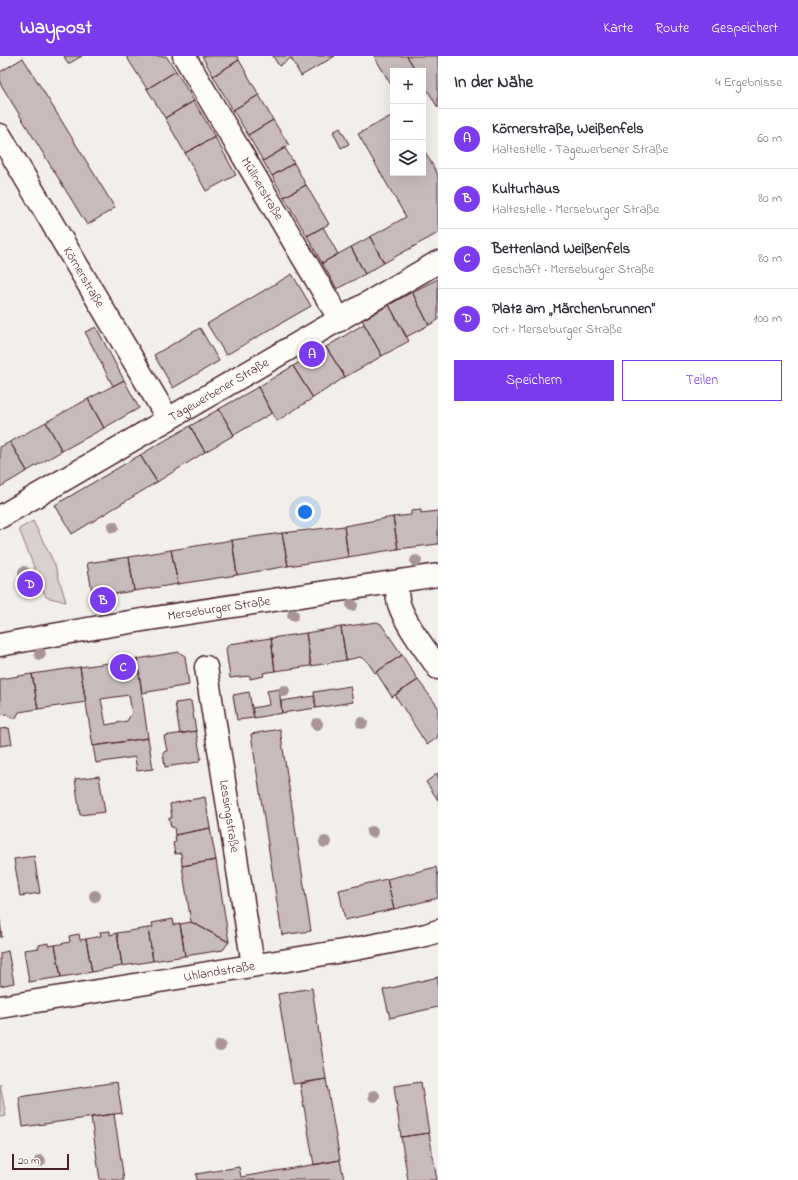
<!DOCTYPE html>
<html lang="de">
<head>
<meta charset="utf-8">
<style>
	:root { --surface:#fff; --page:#f2f2f3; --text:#2b2b33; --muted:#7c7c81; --line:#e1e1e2; --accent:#7c3aed }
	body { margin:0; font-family:"Indie Flower",sans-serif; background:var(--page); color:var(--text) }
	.controls { position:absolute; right:12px; top:12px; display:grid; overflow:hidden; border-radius:0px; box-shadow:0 4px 16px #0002 }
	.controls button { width:36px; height:36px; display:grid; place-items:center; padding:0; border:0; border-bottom:1px solid var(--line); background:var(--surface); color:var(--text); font:20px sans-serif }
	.scale { position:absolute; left:12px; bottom:10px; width:57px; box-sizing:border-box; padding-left:4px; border:2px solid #4a1f2b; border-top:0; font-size:11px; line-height:14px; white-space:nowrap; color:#4a1f2b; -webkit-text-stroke:3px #fdfcf7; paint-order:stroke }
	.you { position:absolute; left:305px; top:456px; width:14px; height:14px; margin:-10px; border:3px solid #fff; border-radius:50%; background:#1a73e8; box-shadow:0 0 0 6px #1a73e833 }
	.badge { display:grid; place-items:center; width:26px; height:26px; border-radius:50%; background:var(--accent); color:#fff; font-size:13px; font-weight:700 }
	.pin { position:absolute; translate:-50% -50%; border:2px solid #fff; box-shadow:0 1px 4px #0006 }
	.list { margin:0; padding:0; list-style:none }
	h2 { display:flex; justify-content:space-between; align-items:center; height:52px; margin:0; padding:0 16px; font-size:17px }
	h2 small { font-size:13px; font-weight:400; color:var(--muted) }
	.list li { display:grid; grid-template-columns:26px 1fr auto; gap:12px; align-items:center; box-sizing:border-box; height:60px; padding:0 16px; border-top:1px solid var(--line) }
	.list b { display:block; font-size:15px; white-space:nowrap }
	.list p { margin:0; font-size:13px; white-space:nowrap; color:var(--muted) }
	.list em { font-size:13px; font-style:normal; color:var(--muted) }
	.actions { display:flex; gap:8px; padding:12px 16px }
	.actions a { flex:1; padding:9px 0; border:1px solid var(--accent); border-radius:0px; text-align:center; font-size:14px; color:var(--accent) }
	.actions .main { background:var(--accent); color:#fff }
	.icon { flex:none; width:22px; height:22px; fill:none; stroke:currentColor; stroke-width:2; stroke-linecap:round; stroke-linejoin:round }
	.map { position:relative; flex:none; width:438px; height:1124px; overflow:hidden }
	header { display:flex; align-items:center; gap:24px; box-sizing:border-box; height:56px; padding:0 20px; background:var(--accent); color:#fff }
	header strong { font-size:19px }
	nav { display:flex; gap:22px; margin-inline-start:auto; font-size:14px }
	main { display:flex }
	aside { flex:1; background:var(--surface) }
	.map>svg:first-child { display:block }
</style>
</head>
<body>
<header>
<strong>Waypost</strong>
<nav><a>Karte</a><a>Route</a><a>Gespeichert</a></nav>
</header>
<main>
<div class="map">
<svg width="438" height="1124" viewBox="0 0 438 1124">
	<rect width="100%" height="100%" fill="#f2efeb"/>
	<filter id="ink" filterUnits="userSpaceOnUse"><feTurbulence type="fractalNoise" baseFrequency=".025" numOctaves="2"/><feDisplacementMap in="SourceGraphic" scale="8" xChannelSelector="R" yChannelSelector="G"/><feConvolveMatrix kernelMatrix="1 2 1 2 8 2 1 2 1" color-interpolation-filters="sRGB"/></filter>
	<g filter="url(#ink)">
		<path fill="#d9d0cf" stroke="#92787d" d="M 33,465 L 55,509 L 66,546 L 46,541 L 19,473 Z
			M 0,1028 L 6,1060 L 0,1061 Z"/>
		<path fill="#c8bbbb" stroke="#4a1f2b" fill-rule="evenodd" d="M 64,0 L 82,0 L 68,8 Z
			M 126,0 L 166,0 L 176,15 L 147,33 Z
			M 202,0 L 237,0 L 239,4 L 213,20 Z
			M 273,0 L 335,0 L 301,20 L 291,2 L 279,10 Z
			M 374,0 L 407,0 L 416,15 L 393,15 L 393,32 Z
			M 407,0 L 438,0 L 438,52 L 423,26 L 423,15 L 416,15 Z
			M 23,2 L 115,152 L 87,169 L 0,27 L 0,16 Z
			M 239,4 L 259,39 L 233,54 L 213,20 Z
			M 176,15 L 194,45 L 165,62 L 147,33 Z
			M 259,39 L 273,64 L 248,79 L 233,54 Z
			M 194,45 L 215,81 L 185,97 L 165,62 Z
			M 393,59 L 393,117 L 423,117 L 423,92 L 438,119 L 438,177 L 384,207 L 370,181 L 406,161 L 358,78 Z
			M 273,64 L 289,89 L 263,105 L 248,79 Z
			M 340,72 L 349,88 L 341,92 L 333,76 Z
			M 215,81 L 236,119 L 206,135 L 185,97 Z
			M 285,92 L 294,107 L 272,120 L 263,105 Z
			M 294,107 L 306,129 L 284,141 L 272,120 Z
			M 306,129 L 329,168 L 307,180 L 284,141 Z
			M 323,171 L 338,198 L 322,207 L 307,180 Z
			M 370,181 L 384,207 L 365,218 L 351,191 Z
			M 351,191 L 365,218 L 337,233 L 322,207 Z
			M 292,218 L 311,250 L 226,299 L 207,268 Z
			M 438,223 L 438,264 L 429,269 L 412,236 Z
			M 412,236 L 429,269 L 406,281 L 389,249 Z
			M 389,249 L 409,285 L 382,300 L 362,264 Z
			M 364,268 L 382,300 L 345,321 L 326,291 Z
			M 96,271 L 124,324 L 113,330 L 85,276 Z
			M 200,272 L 219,305 L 173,332 L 154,299 Z
			M 326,291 L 345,321 L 313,342 L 293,310 Z
			M 293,310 L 313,342 L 277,365 L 258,331 Z
			M 124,324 L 139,352 L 104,372 L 88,343 Z
			M 258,331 L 272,357 L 234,379 L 219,353 Z
			M 88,343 L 104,372 L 62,395 L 46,366 Z
			M 219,353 L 234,379 L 205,396 L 190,370 Z
			M 46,366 L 62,395 L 27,415 L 10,386 Z
			M 190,370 L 205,396 L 157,426 L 140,399 Z
			M 10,386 L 27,415 L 0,431 L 0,391 Z
			M 140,399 L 157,426 L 72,478 L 55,449 Z
			M 421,454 L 421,457 L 438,455 L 438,488 L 398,493 L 393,461 L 411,459 L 411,455 Z
			M 393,461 L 398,493 L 348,501 L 344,470 Z
			M 344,470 L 348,501 L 288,510 L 282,477 Z
			M 282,477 L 288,510 L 237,519 L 232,484 Z
			M 232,484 L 237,519 L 178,528 L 171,494 Z
			M 171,494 L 178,528 L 134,535 L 129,501 Z
			M 129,501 L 134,535 L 93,541 L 87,507 Z
			M 377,566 L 381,568 L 402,599 L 375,617 L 367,605 L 360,601 L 346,604 L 341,571 Z
			M 341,571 L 346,604 L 311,610 L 306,577 Z
			M 306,577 L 311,610 L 275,615 L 271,582 Z
			M 271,582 L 275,615 L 263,617 L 264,620 L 250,623 L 250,620 L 230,622 L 226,593 L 229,588 Z
			M 179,596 L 185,600 L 189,629 L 142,637 L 137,603 Z
			M 402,599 L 418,624 L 392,641 L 376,616 Z
			M 137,603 L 148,682 L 93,690 L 80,611 ZM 129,639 L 132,657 L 127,665 L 106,669 L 101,643 Z
			M 80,611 L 86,646 L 38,653 L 32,618 Z
			M 32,618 L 38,653 L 19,656 L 16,662 L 11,662 L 7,658 L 0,659 L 0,623 Z
			M 418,624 L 438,651 L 438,681 L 427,689 L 395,639 Z
			M 350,630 L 353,646 L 316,652 L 314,636 Z
			M 279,633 L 282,657 L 254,662 L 252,652 L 269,649 L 267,635 Z
			M 249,636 L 254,662 L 237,664 L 233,639 Z
			M 314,640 L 316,652 L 282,657 L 281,645 Z
			M 191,645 L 196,675 L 180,678 L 175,647 Z
			M 9,672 L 12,688 L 0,690 L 0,673 Z
			M 280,673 L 311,875 L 282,879 L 251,678 Z
			M 196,675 L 201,702 L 198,706 L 165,711 L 163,696 L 167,695 L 164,680 Z
			M 148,682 L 153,713 L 137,715 L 135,701 L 96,707 L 93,690 Z
			M 438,717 L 438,744 L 426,726 Z
			M 99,720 L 105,756 L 80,759 L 75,723 Z
			M 205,741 L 210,772 L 175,779 L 174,771 L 171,771 L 169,762 L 172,762 L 170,748 Z
			M 210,772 L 216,804 L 182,810 L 181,797 L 175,798 L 173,787 L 176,786 L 175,779 Z
			M 34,800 L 40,837 L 20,840 L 14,803 Z
			M 216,804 L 229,886 L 191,866 L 182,810 Z
			M 436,811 L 438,820 L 438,842 L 394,853 L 387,823 Z
			M 387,823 L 394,853 L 345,864 L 339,834 Z
			M 173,863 L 174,869 L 180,868 L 185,900 L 153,905 L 148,872 L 153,871 L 152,867 Z
			M 0,864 L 2,881 L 0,881 Z
			M 191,866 L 229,886 L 223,894 L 185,900 L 180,868 Z
			M 148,872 L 153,905 L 122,910 L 117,877 Z
			M 110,875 L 110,879 L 117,877 L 122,910 L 92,916 L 86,883 L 101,880 L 100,876 Z
			M 79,878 L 80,884 L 86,883 L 92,916 L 61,921 L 55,889 L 70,886 L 69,880 Z
			M 48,887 L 48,890 L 55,889 L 61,921 L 29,926 L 24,894 L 39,892 L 39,889 Z
			M 8,895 L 14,927 L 0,930 L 0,897 Z
			M 438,921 L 438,951 L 390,962 L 383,934 Z
			M 312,932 L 326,1023 L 293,1028 L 278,938 Z
			M 326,1023 L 340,1104 L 314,1109 L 300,1028 Z
			M 117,1026 L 122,1057 L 23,1071 L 19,1041 Z
			M 421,1026 L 429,1077 L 401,1081 L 394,1030 Z
			M 114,1058 L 124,1124 L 100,1124 L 91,1061 Z
			M 429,1077 L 437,1124 L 408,1124 L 401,1081 Z
			M 340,1104 L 344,1124 L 197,1124 L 196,1118 L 239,1111 L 241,1121 Z"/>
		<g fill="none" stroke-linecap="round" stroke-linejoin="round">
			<g stroke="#4a1f2b" stroke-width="25">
				<g id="street">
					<path id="s1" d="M 184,0 L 340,264"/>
					<path id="s2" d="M 0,79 L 168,363"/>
					<path d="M 396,526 C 397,533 397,541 399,548 C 406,569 425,593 438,612"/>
					<path id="s3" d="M 206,611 L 253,909"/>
					<path id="s4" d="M 0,951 L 355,893 L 426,879 L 438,875"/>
				</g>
			</g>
			<g stroke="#4a1f2b" stroke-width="25">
				<g id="secondary">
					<path id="s5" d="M 0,461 L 438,206"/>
					<path id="s6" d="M 0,589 C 145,561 292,542 438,519"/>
				</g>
			</g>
			<use href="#street" stroke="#fdfcf7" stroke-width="22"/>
			<use href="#secondary" stroke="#fdfcf7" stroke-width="22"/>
		</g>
		<g fill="#a99598">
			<circle cx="113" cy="471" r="6"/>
			<circle cx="416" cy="505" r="6"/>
			<circle cx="24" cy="516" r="6"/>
			<circle cx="352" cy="549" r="6"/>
			<circle cx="293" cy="559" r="6"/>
			<circle cx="40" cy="598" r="6"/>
			<circle cx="284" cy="635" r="6"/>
			<circle cx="362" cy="667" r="6"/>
			<circle cx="317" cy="668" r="6"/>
			<circle cx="372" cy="776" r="6"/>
			<circle cx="325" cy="786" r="6"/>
			<circle cx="95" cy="840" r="6"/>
			<circle cx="220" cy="990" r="6"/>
			<circle cx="374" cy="1040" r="6"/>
			<circle cx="40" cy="1105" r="6"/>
		</g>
	</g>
	<g text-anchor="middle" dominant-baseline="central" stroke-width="3.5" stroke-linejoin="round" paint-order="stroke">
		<g font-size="13" fill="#4a1f2b" stroke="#fdfcf7">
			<text stroke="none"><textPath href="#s1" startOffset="154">Müllnerstraße</textPath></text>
			<text stroke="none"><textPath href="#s2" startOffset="165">Körnerstraße</textPath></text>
			<text stroke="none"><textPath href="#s5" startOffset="253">Tagewerbener Straße</textPath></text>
			<text stroke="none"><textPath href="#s6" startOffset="222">Merseburger Straße</textPath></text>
			<text stroke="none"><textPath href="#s3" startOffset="151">Lessingstraße</textPath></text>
			<text stroke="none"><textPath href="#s4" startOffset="222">Uhlandstraße</textPath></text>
		</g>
	</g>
</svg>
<div class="controls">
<button>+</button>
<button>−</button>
<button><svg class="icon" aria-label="layers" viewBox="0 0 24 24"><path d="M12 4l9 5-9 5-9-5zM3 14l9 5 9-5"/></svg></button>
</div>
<div class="scale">20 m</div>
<div class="you"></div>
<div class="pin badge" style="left:312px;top:298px">A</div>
<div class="pin badge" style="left:103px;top:544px">B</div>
<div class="pin badge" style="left:123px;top:611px">C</div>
<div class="pin badge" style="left:30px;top:528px">D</div>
</div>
<aside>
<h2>In der Nähe<small>4 Ergebnisse</small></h2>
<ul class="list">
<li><span class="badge">A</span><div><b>Körnerstraße, Weißenfels</b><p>Haltestelle · Tagewerbener Straße</p></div><em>60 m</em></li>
<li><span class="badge">B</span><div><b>Kulturhaus</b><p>Haltestelle · Merseburger Straße</p></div><em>80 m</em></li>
<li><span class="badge">C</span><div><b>Bettenland Weißenfels</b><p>Geschäft · Merseburger Straße</p></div><em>80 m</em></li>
<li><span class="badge">D</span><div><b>Platz am „Märchenbrunnen“</b><p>Ort · Merseburger Straße</p></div><em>100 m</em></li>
</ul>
<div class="actions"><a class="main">Speichern</a><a>Teilen</a></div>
</aside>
</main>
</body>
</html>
